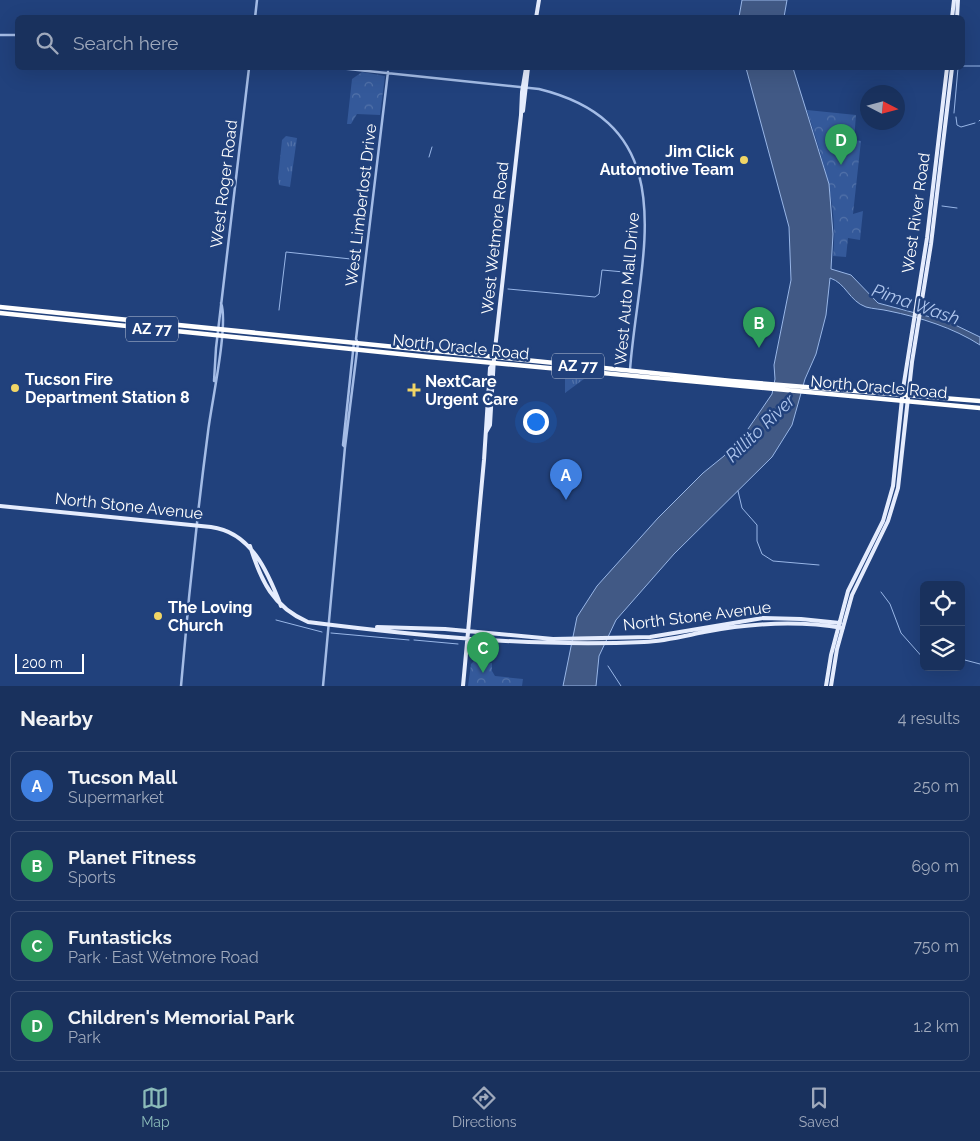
<!DOCTYPE html>
<html lang="en">
<head>
<meta charset="utf-8">
<style>
	:root { --surface:#19315d; --page:#223963; --text:#f1f3f6; --muted:#9fa9bc; --line:#374c72; --accent:#8bbbb9 }
	body { margin:0; font-family:Raleway,sans-serif; background:var(--page); color:var(--text) }
	.controls { position:absolute; right:15px; bottom:15px; display:grid; overflow:hidden; border-radius:8px; box-shadow:0 5px 20px #0002 }
	.controls button { width:45px; height:45px; display:grid; place-items:center; padding:0; border:0; border-bottom:1px solid var(--line); background:var(--surface); color:var(--text); font:25px sans-serif }
	.compass { position:absolute; left:860px; top:85px; width:45px; height:45px; border-radius:50%; background:var(--surface); box-shadow:0 5px 20px #0002; rotate:96deg }
	.scale { position:absolute; left:15px; bottom:12px; width:69px; box-sizing:border-box; padding-left:5px; border:2px solid #fff; border-top:0; font-size:14px; line-height:18px; white-space:nowrap; color:#fff; -webkit-text-stroke:4px #21417c; paint-order:stroke }
	.you { position:absolute; left:535px; top:421px; width:18px; height:18px; margin:-12px; border:4px solid #fff; border-radius:50%; background:#1a73e8; box-shadow:0 0 0 8px #1a73e833 }
	.badge { display:grid; place-items:center; width:32px; height:32px; border-radius:50%; background:var(--accent); color:#fff; font-size:16px; font-weight:700 }
	.pin { position:absolute; translate:-50% -41px; filter:drop-shadow(0 1px 2px #0008) }
	.pin::after { content:''; position:absolute; top:26px; width:18px; height:15px; background:inherit; clip-path:polygon(0 0,100% 0,50% 100%) }
	.list { margin:0; padding:0; list-style:none }
	h2 { display:flex; justify-content:space-between; align-items:center; height:65px; margin:0; padding:0 20px; font-size:21px }
	h2 small { font-size:16px; font-weight:400; color:var(--muted) }
	.list li { display:grid; grid-template-columns:32px 1fr auto; gap:15px; align-items:center; box-sizing:border-box; height:70px; margin:0 10px 10px; padding:0 10px; border:1px solid var(--line); border-radius:8px }
	.list b { display:block; font-size:19px; white-space:nowrap }
	.list p { margin:0; font-size:16px; white-space:nowrap; color:var(--muted) }
	.list em { font-size:16px; font-style:normal; color:var(--muted) }
	.icon { flex:none; width:28px; height:28px; fill:none; stroke:currentColor; stroke-width:2; stroke-linecap:round; stroke-linejoin:round }
	.map { position:relative; flex:none; width:980px; height:686px; overflow:hidden }
	.search { position:absolute; background:var(--surface); box-shadow:0 5px 20px #0002; left:15px; right:15px; top:15px; height:55px; display:flex; align-items:center; gap:12px; box-sizing:border-box; padding:0 18px; border-radius:8px; color:var(--muted); font-size:19px }
	.sheet { height:385px; background:var(--surface) }
	nav { display:flex; justify-content:space-around; align-items:center; box-sizing:border-box; height:70px; border-top:1px solid var(--line); background:var(--surface); font-size:14px; color:var(--muted) }
	nav a { display:grid; justify-items:center; gap:2px }
	nav .on { color:var(--accent) }
	.map>svg:first-child { display:block }
</style>
</head>
<body>
<div class="map">
<svg width="980" height="686" viewBox="0 0 980 686">
	<defs>
		<pattern id="grass-tufts" width="24" height="20" patternUnits="userSpaceOnUse" patternTransform="scale(1.25)"><rect width="24" height="20" fill="#34599a"/><path d="M3 7l-1-3M5 7V3M7 7l1-3M15 17l-1-3M17 17v-4M19 17l1-3" fill="none" stroke="#5272a9"/></pattern>
		<pattern id="park-crowns" width="20" height="18" patternUnits="userSpaceOnUse" patternTransform="scale(1.25)"><rect width="20" height="18" fill="#34599a"/><path d="M2 6a3 3 0 1 1 6 0M12 15a3 3 0 1 1 6 0" fill="none" stroke="#5272a9"/></pattern>
	</defs>
	<rect width="100%" height="100%" fill="#21417c"/>
	<path fill="url(#grass-tufts)" d="M 286,136 L 297,138 L 290,187 L 279,185 L 278,178 L 282,140 Z
		M 565,376 L 566,378 L 584,379 L 565,393 Z"/>
	<path fill="url(#park-crowns)" d="M 362,72 L 385,76 L 380,115 L 357,114 L 351,124 L 347,124 L 352,79 Z
		M 807,110 L 856,115 L 854,140 L 861,141 L 853,214 L 863,211 L 860,240 L 848,238 L 846,257 L 833,256 C 839,205 822,158 807,110 Z
		M 474,661 L 492,663 L 492,671 L 495,676 L 523,679 L 522,686 L 468,686 L 471,664 Z"/>
	<path fill="#34599a" d="M 830,124 L 852,126 L 850,139 L 841,148 L 828,149 Z"/>
	<path fill="#415985" stroke="#98b6e7" d="M 742,0 L 787,0 L 784,17 L 739,17 Z
		M 746,68 L 793,68 L 829,184 L 833,234 L 831,269 L 851,275 L 878,303 L 949,322 L 980,337 L 980,345 C 954,328 919,317 889,311 C 881,309 873,309 866,307 C 849,301 846,283 830,278 L 826,315 L 816,354 L 805,379 L 792,425 L 772,457 L 674,554 L 616,620 L 599,656 L 596,686 L 563,686 L 577,617 L 597,586 L 658,518 L 703,473 L 724,456 L 748,429 L 772,394 L 775,379 L 774,365 L 791,280 L 789,227 Z"/>
	<g fill="none" stroke-linecap="round" stroke-linejoin="round">
		<path stroke="#98b6e7" stroke-width="1" d="M 962,66 L 980,66
			M 954,113 L 958,68
			M 956,117 L 957,125 L 961,127 L 975,123
			M 979,121 L 980,120
			M 429,157 L 432,147
			M 942,206 L 957,208
			M 508,289 L 595,297 L 599,294 L 602,270 L 635,273
			M 279,310 L 286,252 L 360,260
			M 738,491 L 742,508 L 757,525 L 757,541 L 762,554 L 773,561 L 819,565
			M 881,592 L 890,604 L 901,633 L 924,659
			M 276,620 L 322,632
			M 331,633 L 409,640
			M 414,640 L 458,644
			M 961,659 L 980,664
			M 608,666 L 621,686"/>
		<path stroke="#a4bce6" stroke-width="2.5" d="M 255,18 L 257,0
			M 0,35 L 18,35
			M 339,68 L 539,89 C 689,126 638,259 630,370
			M 214,381 L 216,348 L 249,68
			M 345,447 L 343,445 L 354,342
			M 181,686 C 188,601 197,516 208,432 C 211,405 229,325 221,303
			M 323,686 L 345,447 L 358,343 L 356,339 L 388,72"/>
		<path stroke="#e5ecfd" stroke-width="4" d="M 536,18 L 539,0
			M 952,18 L 954,0
			M 957,18 L 958,0
			M 523,111 L 528,68
			M 486,432 L 490,425 L 494,358 L 521,115 L 522,92 L 526,68
			M 0,506 L 211,527 C 251,532 268,572 281,606
			M 250,546 C 261,581 273,607 308,622 C 419,636 531,647 644,642 C 665,641 684,636 704,632 C 751,623 796,620 843,628
			M 377,627 L 445,629 L 553,639 L 650,637 L 763,618 L 801,619 L 840,623
			M 463,686 L 484,460 L 490,368 L 494,363
			M 826,686 L 831,655 L 848,591 L 883,521 L 893,486 L 903,389 L 927,238 L 947,68
			M 831,686 L 837,649 L 852,595 L 888,521 L 898,488 L 912,362 L 931,244 L 952,68"/>
		<path stroke="#fff" stroke-width="4.5" d="M 0,307 L 732,381 L 980,401
			M 0,313 L 429,357 L 980,408"/>
	</g>
	<g fill="#f2d666" stroke="#21417c" stroke-width="2">
		<circle cx="744" cy="160" r="5"/>
		<circle cx="15" cy="388" r="5"/>
		<path d="M411.5 382.5h5v5h5v5h-5v5h-5v-5h-5v-5h5z"/>
		<circle cx="158" cy="616" r="5"/>
	</g>
	<g text-anchor="middle" dominant-baseline="central" stroke-width="5" stroke-linejoin="round" paint-order="stroke">
		<g fill="#21417c" stroke="#bcc6d8" stroke-width="1">
			<rect x="126" y="316.5" width="52" height="25" rx="4"/>
			<rect x="552" y="353.5" width="52" height="25" rx="4"/>
		</g>
		<g font-size="15" font-weight="bold" fill="#fff">
			<text x="152" y="329">AZ 77</text>
			<text x="578" y="366">AZ 77</text>
		</g>
		<g font-size="16" font-weight="bold" fill="#fff" stroke="#21417c" text-anchor="start">
			<text x="734" y="151" text-anchor="end">Jim Click<tspan x="734" dy="18">Automotive Team</tspan></text>
			<text x="25" y="379">Tucson Fire<tspan x="25" dy="18">Department Station 8</tspan></text>
			<text x="425" y="381">NextCare<tspan x="425" dy="18">Urgent Care</tspan></text>
			<text x="168" y="607">The Loving<tspan x="168" dy="18">Church</tspan></text>
		</g>
		<g font-size="16" fill="#fff" stroke="#21417c">
			<text transform="translate(224 184) rotate(-83)">West Roger Road</text>
			<text transform="translate(361 205) rotate(-83)">West Limberlost Drive</text>
			<text transform="translate(916 213) rotate(-82)">West River Road</text>
			<text transform="translate(495 238) rotate(-84)">West Wetmore Road</text>
			<text transform="translate(627 289) rotate(-85)">West Auto Mall Drive</text>
			<text transform="translate(461 347) rotate(6)">North Oracle Road</text>
			<text transform="translate(879 387) rotate(5)">North Oracle Road</text>
			<text transform="translate(129 506) rotate(6)">North Stone Avenue</text>
			<text transform="translate(697 616) rotate(-7)">North Stone Avenue</text>
		</g>
		<g font-size="18" font-style="italic" fill="#afc6ee" stroke="#21417c">
			<text transform="translate(916 304) rotate(19)">Pima Wash</text>
			<text transform="translate(760 428) rotate(-44)">Rillito River</text>
		</g>
	</g>
</svg>
<div class="controls">
<button><svg class="icon" aria-label="locate" viewBox="0 0 24 24"><circle cx="12" cy="12" r="6"/><path d="M12 2v4M12 18v4M2 12h4M18 12h4"/></svg></button>
<button><svg class="icon" aria-label="layers" viewBox="0 0 24 24"><path d="M12 4l9 5-9 5-9-5zM3 14l9 5 9-5"/></svg></button>
</div>
<svg class="compass" viewBox="-18 -18 36 36"><path d="M0-13l5 13h-10z" fill="#e53935"/><path d="M0 13l5-13h-10z" fill="#9fa9bc"/></svg>
<div class="scale">200 m</div>
<div class="you"></div>
<div class="pin badge" style="left:566px;top:500px;background:#3f7fe0">A</div>
<div class="pin badge" style="left:759px;top:348px;background:#2e9e5b">B</div>
<div class="pin badge" style="left:483px;top:673px;background:#2e9e5b">C</div>
<div class="pin badge" style="left:841px;top:165px;background:#2e9e5b">D</div>
<div class="search"><svg class="icon" aria-label="search" viewBox="0 0 24 24"><circle cx="10" cy="10" r="6"/><path d="M15 15l6 6"/></svg>Search here</div>
</div>
<section class="sheet">
<h2>Nearby<small>4 results</small></h2>
<ul class="list">
<li><span class="badge" style="background:#3f7fe0">A</span><div><b>Tucson Mall</b><p>Supermarket</p></div><em>250 m</em></li>
<li><span class="badge" style="background:#2e9e5b">B</span><div><b>Planet Fitness</b><p>Sports</p></div><em>690 m</em></li>
<li><span class="badge" style="background:#2e9e5b">C</span><div><b>Funtasticks</b><p>Park · East Wetmore Road</p></div><em>750 m</em></li>
<li><span class="badge" style="background:#2e9e5b">D</span><div><b>Children's Memorial Park</b><p>Park</p></div><em>1.2 km</em></li>
</ul>
</section>
<nav>
<a class="on"><svg class="icon" aria-label="map" viewBox="0 0 24 24"><path d="M3 6l6-2 6 2 6-2v14l-6 2-6-2-6 2zM9 4v14M15 6v14"/></svg>Map</a>
<a><svg class="icon" aria-label="directions" viewBox="0 0 24 24"><path d="M12 3l9 9-9 9-9-9zM9 14v-3h6M13 9l2 2-2 2"/></svg>Directions</a>
<a><svg class="icon" aria-label="saved" viewBox="0 0 24 24"><path d="M7 4h10v16l-5-4-5 4z"/></svg>Saved</a>
</nav>
</body>
</html>
